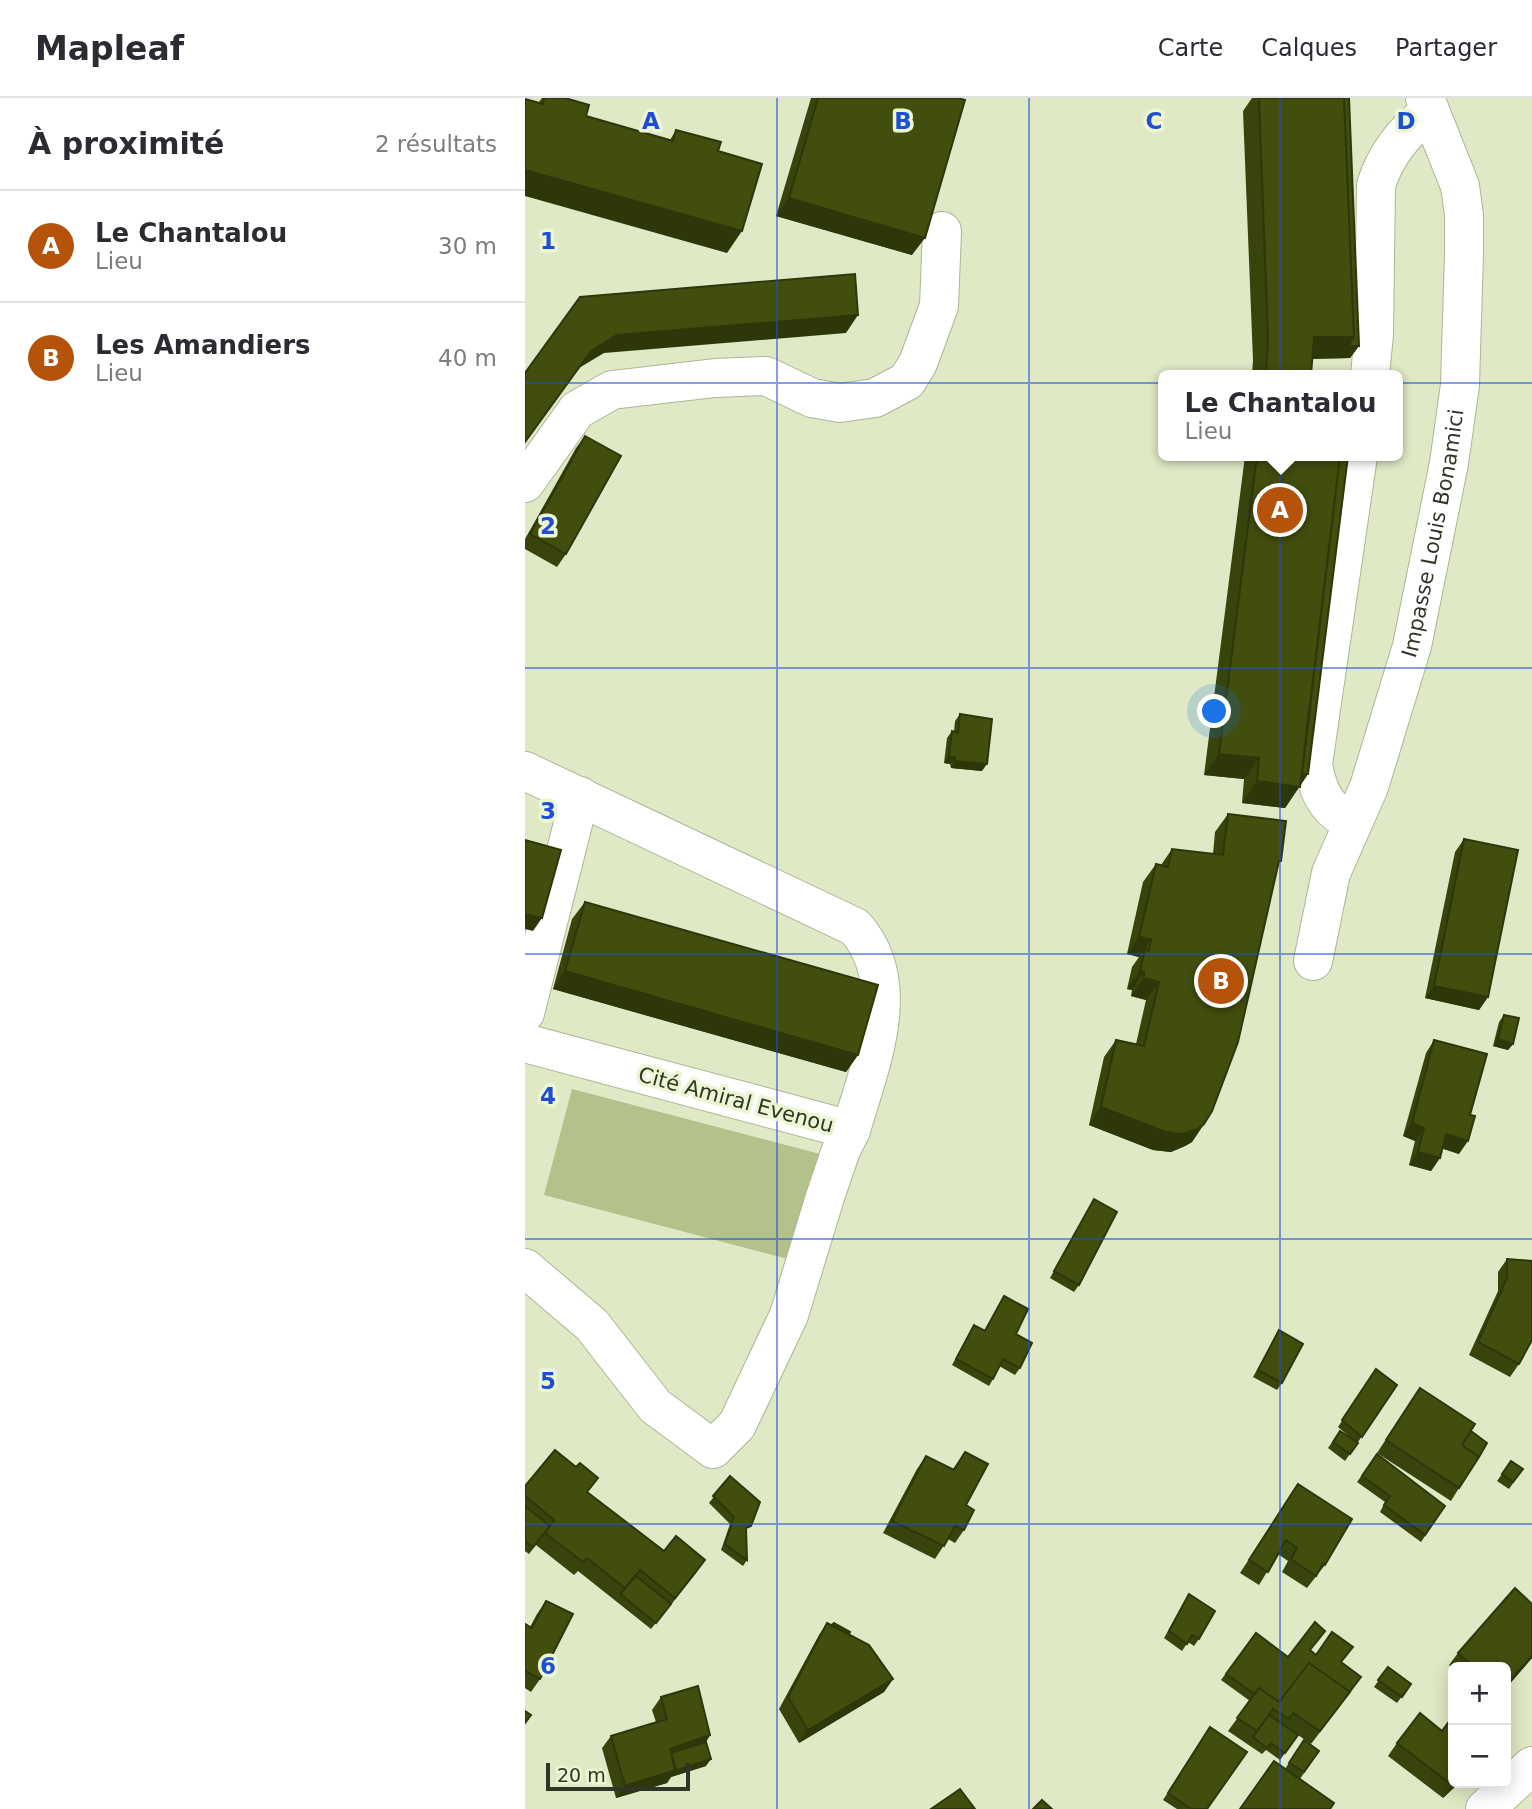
<!DOCTYPE html>
<html lang="fr">
<head>
<meta charset="utf-8">
<style>
	:root { --surface:#fff; --page:#f2f2f3; --text:#2b2b33; --muted:#7c7c81; --line:#e1e1e2; --accent:#b45309 }
	body { margin:0; font-family:"DejaVu Sans",sans-serif; background:var(--page); color:var(--text) }
	.controls { position:absolute; right:21px; bottom:21px; display:grid; overflow:hidden; border-radius:10px; box-shadow:0 4px 18px #0003 }
	.controls button { width:63px; height:63px; display:grid; place-items:center; padding:0; border:0; border-bottom:2px solid var(--line); background:var(--surface); color:var(--text); font:35px sans-serif }
	.scale { position:absolute; left:21px; bottom:18px; width:144px; box-sizing:border-box; padding-left:7px; border:4px solid #313527; border-top:0; font-size:19px; line-height:24px; white-space:nowrap; color:#313527; -webkit-text-stroke:5px #ecf6d2; paint-order:stroke }
	.you { position:absolute; left:690px; top:614px; width:24px; height:24px; margin:-18px; border:5px solid #fff; border-radius:50%; background:#1a73e8; box-shadow:0 0 0 10px #1a73e833 }
	.badge { display:grid; place-items:center; width:46px; height:46px; border-radius:50%; background:var(--accent); color:#fff; font-size:23px; font-weight:700 }
	.pin { position:absolute; translate:-50% -50%; border:4px solid #fff; box-shadow:0 2px 7px #0006 }
	.popup { position:absolute; left:633px; top:272px; width:245px; height:91px; box-sizing:border-box; display:grid; place-content:center; border-radius:10px; background:var(--surface); filter:drop-shadow(0 2px 5px #0005); font-size:23px; white-space:nowrap; color:var(--muted) }
	.popup b { font-size:26px; color:var(--text) }
	.popup::after { content:''; position:absolute; left:50%; top:100%; margin-left:-14px; border:14px solid transparent; border-top-color:var(--surface) }
	.list { margin:0; padding:0; list-style:none }
	h2 { display:flex; justify-content:space-between; align-items:center; height:91px; margin:0; padding:0 28px; font-size:30px }
	h2 small { font-size:23px; font-weight:400; color:var(--muted) }
	.list li { display:grid; grid-template-columns:46px 1fr auto; gap:21px; align-items:center; box-sizing:border-box; height:112px; padding:0 28px; border-top:2px solid var(--line) }
	.list b { display:block; font-size:26px; white-space:nowrap }
	.list p { margin:0; font-size:23px; white-space:nowrap; color:var(--muted) }
	.list em { font-size:23px; font-style:normal; color:var(--muted) }
	.map { position:relative; flex:none; width:1007px; height:1711px; overflow:hidden }
	header { display:flex; align-items:center; gap:42px; box-sizing:border-box; height:98px; padding:0 35px; background:var(--surface); border-bottom:2px solid var(--line) }
	header strong { font-size:33px }
	nav { display:flex; gap:38px; margin-inline-start:auto; font-size:24px }
	main { display:flex }
	aside { flex:1; background:var(--surface) }
	.map>svg:first-child { display:block }
</style>
</head>
<body>
<header>
<strong>Mapleaf</strong>
<nav><a>Carte</a><a>Calques</a><a>Partager</a></nav>
</header>
<main>
<aside>
<h2>À proximité<small>2 résultats</small></h2>
<ul class="list">
<li><span class="badge">A</span><div><b>Le Chantalou</b><p>Lieu</p></div><em>30 m</em></li>
<li><span class="badge">B</span><div><b>Les Amandiers</b><p>Lieu</p></div><em>40 m</em></li>
</ul>
</aside>
<div class="map">
<svg width="1007" height="1711" viewBox="0 0 1007 1711">
	<rect width="100%" height="100%" fill="#dfe9c5"/>
	<path fill="#b3c28b" d="M 47,991 L 295,1056 L 267,1162 L 19,1097 Z"/>
	<g fill="none" stroke-linecap="round" stroke-linejoin="round">
		<g stroke="#adb694" stroke-width="40">
			<g id="minor">
				<path d="M 845,277 L 849,236 L 851,87 C 861,56 879,33 905,14"/>
				<path d="M 0,385 L 52,312 L 87,292 L 190,280 L 241,278 L 287,300 L 315,305 L 350,300 L 382,283 L 393,265 L 414,208 L 417,133"/>
				<path d="M 0,673 L 330,829 C 381,886 344,969 326,1032 L 0,945"/>
				<path d="M 828,723 C 802,715 792,692 788,666 L 833,358"/>
				<path id="s1" d="M 788,863 L 806,775 L 844,689 L 887,548 L 924,365 L 935,287 L 939,156 L 939,117 L 935,88 L 900,0"/>
				<path d="M 0,915 L 55,698"/>
				<path d="M 0,1170 L 67,1227 L 130,1308 L 188,1351 L 212,1327 L 264,1217 L 300,1099 L 316,1052 L 326,1032"/>
				<path d="M 960,1711 L 1007,1668"/>
			</g>
		</g>
		<use href="#minor" stroke="#fff" stroke-width="38"/>
	</g>
	<path fill="#39430c" d="M 17,0 L 40,0 L 61,18 L 145,42 L 151,32 L 193,53 L 202,155 L 14,4 Z
		M 286,0 L 432,0 L 387,157 L 251,118 Z
		M 727,0 L 824,0 L 834,248 L 825,260 L 787,261 L 786,277 L 727,277 L 728,262 L 718,13 Z
		M 60,338 L 41,456 L 32,469 L 0,451 L 0,441 L 51,350 Z
		M 720,358 L 823,358 L 783,676 L 760,710 L 717,705 L 719,681 L 679,677 Z
		M 435,616 L 457,673 L 426,670 L 425,666 L 419,665 L 422,640 L 427,633 L 429,634 L 430,623 Z
		M 703,716 L 753,768 L 679,1026 L 667,1044 L 660,1048 L 646,1054 L 628,1052 L 564,1027 L 579,959 L 591,942 L 611,946 L 621,902 L 606,898 L 607,892 L 602,891 L 607,869 L 614,859 L 602,856 L 618,784 L 631,766 L 636,767 L 647,751 L 688,756 L 690,734 Z
		M 939,741 L 963,899 L 954,912 L 900,900 L 930,754 Z
		M 60,804 L 333,957 L 321,974 L 28,891 L 47,821 Z
		M 979,917 L 988,946 L 983,952 L 968,948 L 974,924 Z
		M 909,942 L 934,1056 L 917,1050 L 915,1060 L 906,1073 L 884,1067 L 890,1043 L 878,1038 L 901,955 Z
		M 569,1101 L 554,1187 L 549,1194 L 525,1180 Z
		M 982,1161 L 994,1266 L 985,1279 L 944,1257 L 973,1193 L 973,1174 Z
		M 479,1198 L 491,1236 L 495,1270 L 490,1277 L 474,1268 L 468,1281 L 464,1288 L 427,1267 L 449,1227 L 459,1233 Z
		M 754,1232 L 757,1285 L 752,1292 L 728,1279 Z
		M 851,1271 L 872,1287 L 820,1363 L 803,1350 L 815,1333 L 827,1341 L 813,1329 Z
		M 886,1303 L 934,1390 L 926,1403 L 852,1355 Z
		M 440,1354 L 441,1407 L 439,1432 L 430,1445 L 423,1441 L 410,1461 L 358,1435 L 392,1371 L 401,1358 L 428,1371 Z
		M 852,1356 L 920,1408 L 896,1444 L 855,1414 L 860,1404 L 832,1384 Z
		M 986,1363 L 998,1371 L 984,1391 L 972,1383 Z
		M 205,1378 L 221,1435 L 222,1462 L 218,1468 L 196,1452 L 205,1426 L 184,1405 Z
		M 773,1386 L 800,1467 L 782,1490 L 757,1474 L 763,1463 L 753,1456 L 734,1487 L 715,1475 Z
		M 0,1388 L 62,1395 L 139,1453 L 171,1475 L 126,1531 L 53,1473 L 49,1477 L 11,1447 L 4,1456 L 0,1453 Z
		M 664,1496 L 674,1541 L 669,1548 L 663,1544 L 657,1553 L 639,1540 Z
		M 21,1503 L 15,1581 L 6,1594 L 0,1590 L 0,1526 L 5,1529 L 12,1516 Z
		M 1007,1506 L 1007,1560 L 981,1590 L 981,1569 L 928,1569 L 928,1571 L 924,1567 L 933,1555 Z
		M 302,1525 L 324,1536 L 368,1581 L 359,1594 L 274,1645 L 254,1611 L 294,1537 Z
		M 731,1535 L 763,1559 L 786,1552 L 791,1557 L 817,1565 L 816,1607 L 786,1646 L 773,1637 L 755,1662 L 741,1652 L 737,1656 L 703,1633 L 725,1603 L 696,1582 Z
		M 863,1569 L 886,1586 L 872,1605 L 849,1589 Z
		M 136,1599 L 185,1637 L 181,1644 L 181,1668 L 146,1679 L 142,1685 L 91,1700 L 77,1650 L 86,1638 L 131,1624 L 127,1612 Z
		M 685,1629 L 682,1711 L 652,1711 L 638,1702 Z
		M 779,1642 L 794,1653 L 775,1681 L 760,1671 Z
		M 872,1645 L 928,1685 L 934,1685 L 918,1700 L 863,1658 Z"/>
	<path fill="#2e370a" d="M 0,72 L 217,133 L 202,155 L 0,98 Z
		M 264,100 L 400,140 L 387,157 L 251,118 Z
		M 333,217 L 321,235 L 79,255 L 54,270 L 66,253 L 92,237 Z
		M 789,239 L 829,239 L 834,248 L 825,260 L 773,261 Z
		M 694,656 L 734,660 L 719,681 L 679,677 Z
		M 424,658 L 430,660 L 425,666 L 419,665 Z
		M 430,663 L 462,666 L 457,673 L 426,670 Z
		M 771,675 L 783,676 L 760,710 L 717,705 L 732,683 Z
		M 0,816 L 17,820 L 8,833 L 0,831 Z
		M 614,839 L 626,841 L 614,859 L 602,856 Z
		M 40,873 L 333,957 L 321,974 L 28,891 Z
		M 615,873 L 619,874 L 607,892 L 602,891 Z
		M 619,880 L 634,884 L 621,902 L 606,898 Z
		M 909,888 L 963,899 L 954,912 L 900,900 Z
		M 973,941 L 988,946 L 983,952 L 968,948 Z
		M 576,1009 L 679,1026 L 667,1044 L 660,1048 L 646,1054 L 628,1052 L 564,1027 Z
		M 887,1025 L 899,1030 L 890,1043 L 878,1038 Z
		M 921,1036 L 943,1043 L 934,1056 L 912,1049 Z
		M 893,1054 L 915,1060 L 906,1073 L 884,1067 Z
		M 180,1462 L 171,1475 L 141,1513 L 150,1500 Z
		M 1007,1558 L 1007,1560 L 981,1590 L 981,1587 Z
		M 368,1581 L 359,1594 L 274,1645 L 283,1632 Z
		M 185,1637 L 177,1650 L 142,1661 L 145,1651 Z
		M 186,1661 L 181,1668 L 146,1679 L 142,1685 L 91,1700 L 100,1688 Z
		M 930,1685 L 934,1685 L 918,1700 L 927,1687 Z"/>
	<path fill="#424e0e" stroke="#2e370a" stroke-width="2" d="M 19,0 L 40,0 L 64,7 L 61,18 L 148,43 L 151,32 L 196,44 L 193,53 L 237,66 L 217,133 L 0,72 L 0,1 L 18,6 Z
		M 293,0 L 432,0 L 440,2 L 400,140 L 264,100 Z
		M 734,0 L 819,0 L 829,239 L 789,239 L 786,277 L 741,277 L 743,241 Z
		M 819,0 L 824,0 L 834,248 L 823,248 L 829,239 Z
		M 330,176 L 333,217 L 92,237 L 66,253 L 0,344 L 0,275 L 55,199 Z
		M 60,338 L 96,358 L 41,456 L 5,436 Z
		M 732,358 L 815,358 L 775,689 L 732,683 L 734,660 L 694,656 Z
		M 815,358 L 823,358 L 783,676 L 777,676 Z
		M 435,616 L 467,621 L 462,666 L 430,663 L 430,660 L 424,658 L 427,633 L 433,635 Z
		M 703,716 L 761,723 L 756,763 L 754,763 L 713,944 L 687,1013 L 679,1026 L 672,1031 L 658,1036 L 641,1034 L 576,1009 L 591,942 L 619,948 L 634,884 L 619,880 L 619,874 L 615,873 L 620,851 L 624,853 L 626,841 L 614,839 L 631,766 L 643,769 L 647,751 L 698,757 Z
		M 939,741 L 993,752 L 963,899 L 909,888 Z
		M 0,742 L 36,752 L 17,820 L 0,816 Z
		M 60,804 L 353,887 L 333,957 L 40,873 Z
		M 979,917 L 994,920 L 988,946 L 973,941 Z
		M 909,942 L 962,956 L 945,1017 L 950,1018 L 943,1043 L 921,1036 L 915,1060 L 893,1054 L 899,1030 L 887,1025 Z
		M 569,1101 L 592,1114 L 554,1187 L 529,1173 Z
		M 982,1161 L 1007,1163 L 1007,1242 L 994,1266 L 953,1244 L 982,1180 Z
		M 479,1198 L 503,1211 L 491,1236 L 507,1245 L 495,1270 L 478,1261 L 468,1281 L 431,1261 L 449,1227 L 460,1233 Z
		M 754,1232 L 778,1246 L 757,1285 L 733,1272 Z
		M 851,1271 L 872,1287 L 837,1339 L 817,1322 Z
		M 895,1290 L 950,1326 L 937,1347 L 954,1359 L 934,1390 L 861,1342 Z
		M 815,1333 L 833,1345 L 825,1356 L 808,1344 Z
		M 946,1333 L 962,1345 L 954,1359 L 937,1347 Z
		M 30,1352 L 51,1369 L 55,1365 L 73,1380 L 62,1394 L 139,1453 L 151,1438 L 180,1462 L 150,1500 L 115,1472 L 100,1490 L 62,1460 L 58,1464 L 20,1435 L 29,1422 L 0,1398 L 0,1388 Z
		M 440,1354 L 463,1366 L 441,1407 L 449,1412 L 439,1432 L 430,1428 L 419,1448 L 367,1423 L 401,1358 L 429,1372 Z
		M 852,1356 L 920,1408 L 900,1437 L 859,1407 L 865,1398 L 837,1378 Z
		M 986,1363 L 998,1371 L 988,1384 L 977,1376 Z
		M 205,1378 L 235,1404 L 226,1428 L 221,1430 L 222,1462 L 200,1446 L 209,1419 L 188,1398 Z
		M 773,1386 L 827,1421 L 800,1467 L 798,1465 L 791,1478 L 766,1461 L 772,1450 L 761,1442 L 743,1474 L 724,1462 Z
		M 0,1408 L 25,1428 L 8,1449 L 0,1443 Z
		M 111,1478 L 146,1506 L 131,1525 L 95,1496 Z
		M 990,1490 L 1007,1506 L 1007,1558 L 981,1587 L 981,1569 L 949,1569 L 933,1555 Z
		M 664,1496 L 690,1513 L 674,1541 L 667,1537 L 662,1546 L 644,1533 Z
		M 21,1503 L 48,1516 L 15,1581 L 0,1573 L 0,1526 L 7,1530 Z
		M 790,1524 L 800,1533 L 785,1552 L 791,1557 L 807,1534 L 828,1549 L 816,1564 L 836,1579 L 820,1600 L 825,1594 L 784,1565 L 754,1604 L 734,1590 L 730,1596 L 701,1576 L 731,1535 L 763,1559 Z
		M 302,1525 L 344,1547 L 368,1581 L 283,1632 L 263,1599 Z
		M 309,1525 L 325,1534 L 324,1536 L 307,1527 Z
		M 784,1565 L 825,1594 L 795,1633 L 768,1615 L 764,1621 L 748,1611 L 732,1633 L 712,1620 L 734,1590 L 754,1604 Z
		M 863,1569 L 886,1586 L 877,1599 L 853,1582 Z
		M 173,1588 L 185,1637 L 145,1651 L 151,1672 L 100,1688 L 86,1638 L 142,1621 L 136,1599 Z
		M 0,1613 L 6,1617 L 0,1625 Z
		M 895,1615 L 917,1633 L 928,1618 L 928,1685 L 930,1685 L 927,1687 L 872,1645 Z
		M 744,1617 L 773,1637 L 760,1655 L 746,1645 L 742,1650 L 728,1639 Z
		M 685,1629 L 722,1654 L 682,1711 L 666,1711 L 643,1695 Z
		M 779,1642 L 794,1653 L 779,1674 L 764,1665 Z
		M 181,1644 L 186,1661 L 150,1673 L 146,1655 Z
		M 749,1663 L 809,1705 L 805,1711 L 715,1711 Z
		M 435,1691 L 450,1711 L 406,1711 Z
		M 517,1702 L 527,1711 L 508,1711 Z"/>
	<path fill="none" stroke="#1d4ed8" stroke-width="2" stroke-opacity="0.55" d="M 252,0 L 252,1711M 504,0 L 504,1711M 755,0 L 755,1711M 0,285 L 1007,285M 0,570 L 1007,570M 0,856 L 1007,856M 0,1141 L 1007,1141M 0,1426 L 1007,1426"/>
	<g text-anchor="middle" dominant-baseline="central" stroke-width="7" stroke-linejoin="round" paint-order="stroke">
		<g font-size="21" fill="#313527" stroke="#ecf6d2">
			<text stroke="none"><textPath href="#s1" startOffset="446">Impasse Louis Bonamici</textPath></text>
			<text transform="translate(211 1002) rotate(15)">Cité Amiral Evenou</text>
		</g>
	</g>
	<g font-size="23" text-anchor="middle" font-weight="bold" fill="#1d4ed8" stroke="#ecf6d2" stroke-width="7" stroke-linejoin="round" paint-order="stroke">
		<text x="126" y="31">A</text>
		<text x="378" y="31">B</text>
		<text x="629" y="31">C</text>
		<text x="881" y="31">D</text>
		<text x="23" y="151">1</text>
		<text x="23" y="436">2</text>
		<text x="23" y="721">3</text>
		<text x="23" y="1006">4</text>
		<text x="23" y="1291">5</text>
		<text x="23" y="1576">6</text>
	</g>
</svg>
<div class="controls">
<button>+</button>
<button>−</button>
</div>
<div class="scale">20 m</div>
<div class="you"></div>
<div class="pin badge" style="left:755px;top:412px">A</div>
<div class="popup"><b>Le Chantalou</b>Lieu</div>
<div class="pin badge" style="left:696px;top:883px">B</div>
</div>
</main>
</body>
</html>
